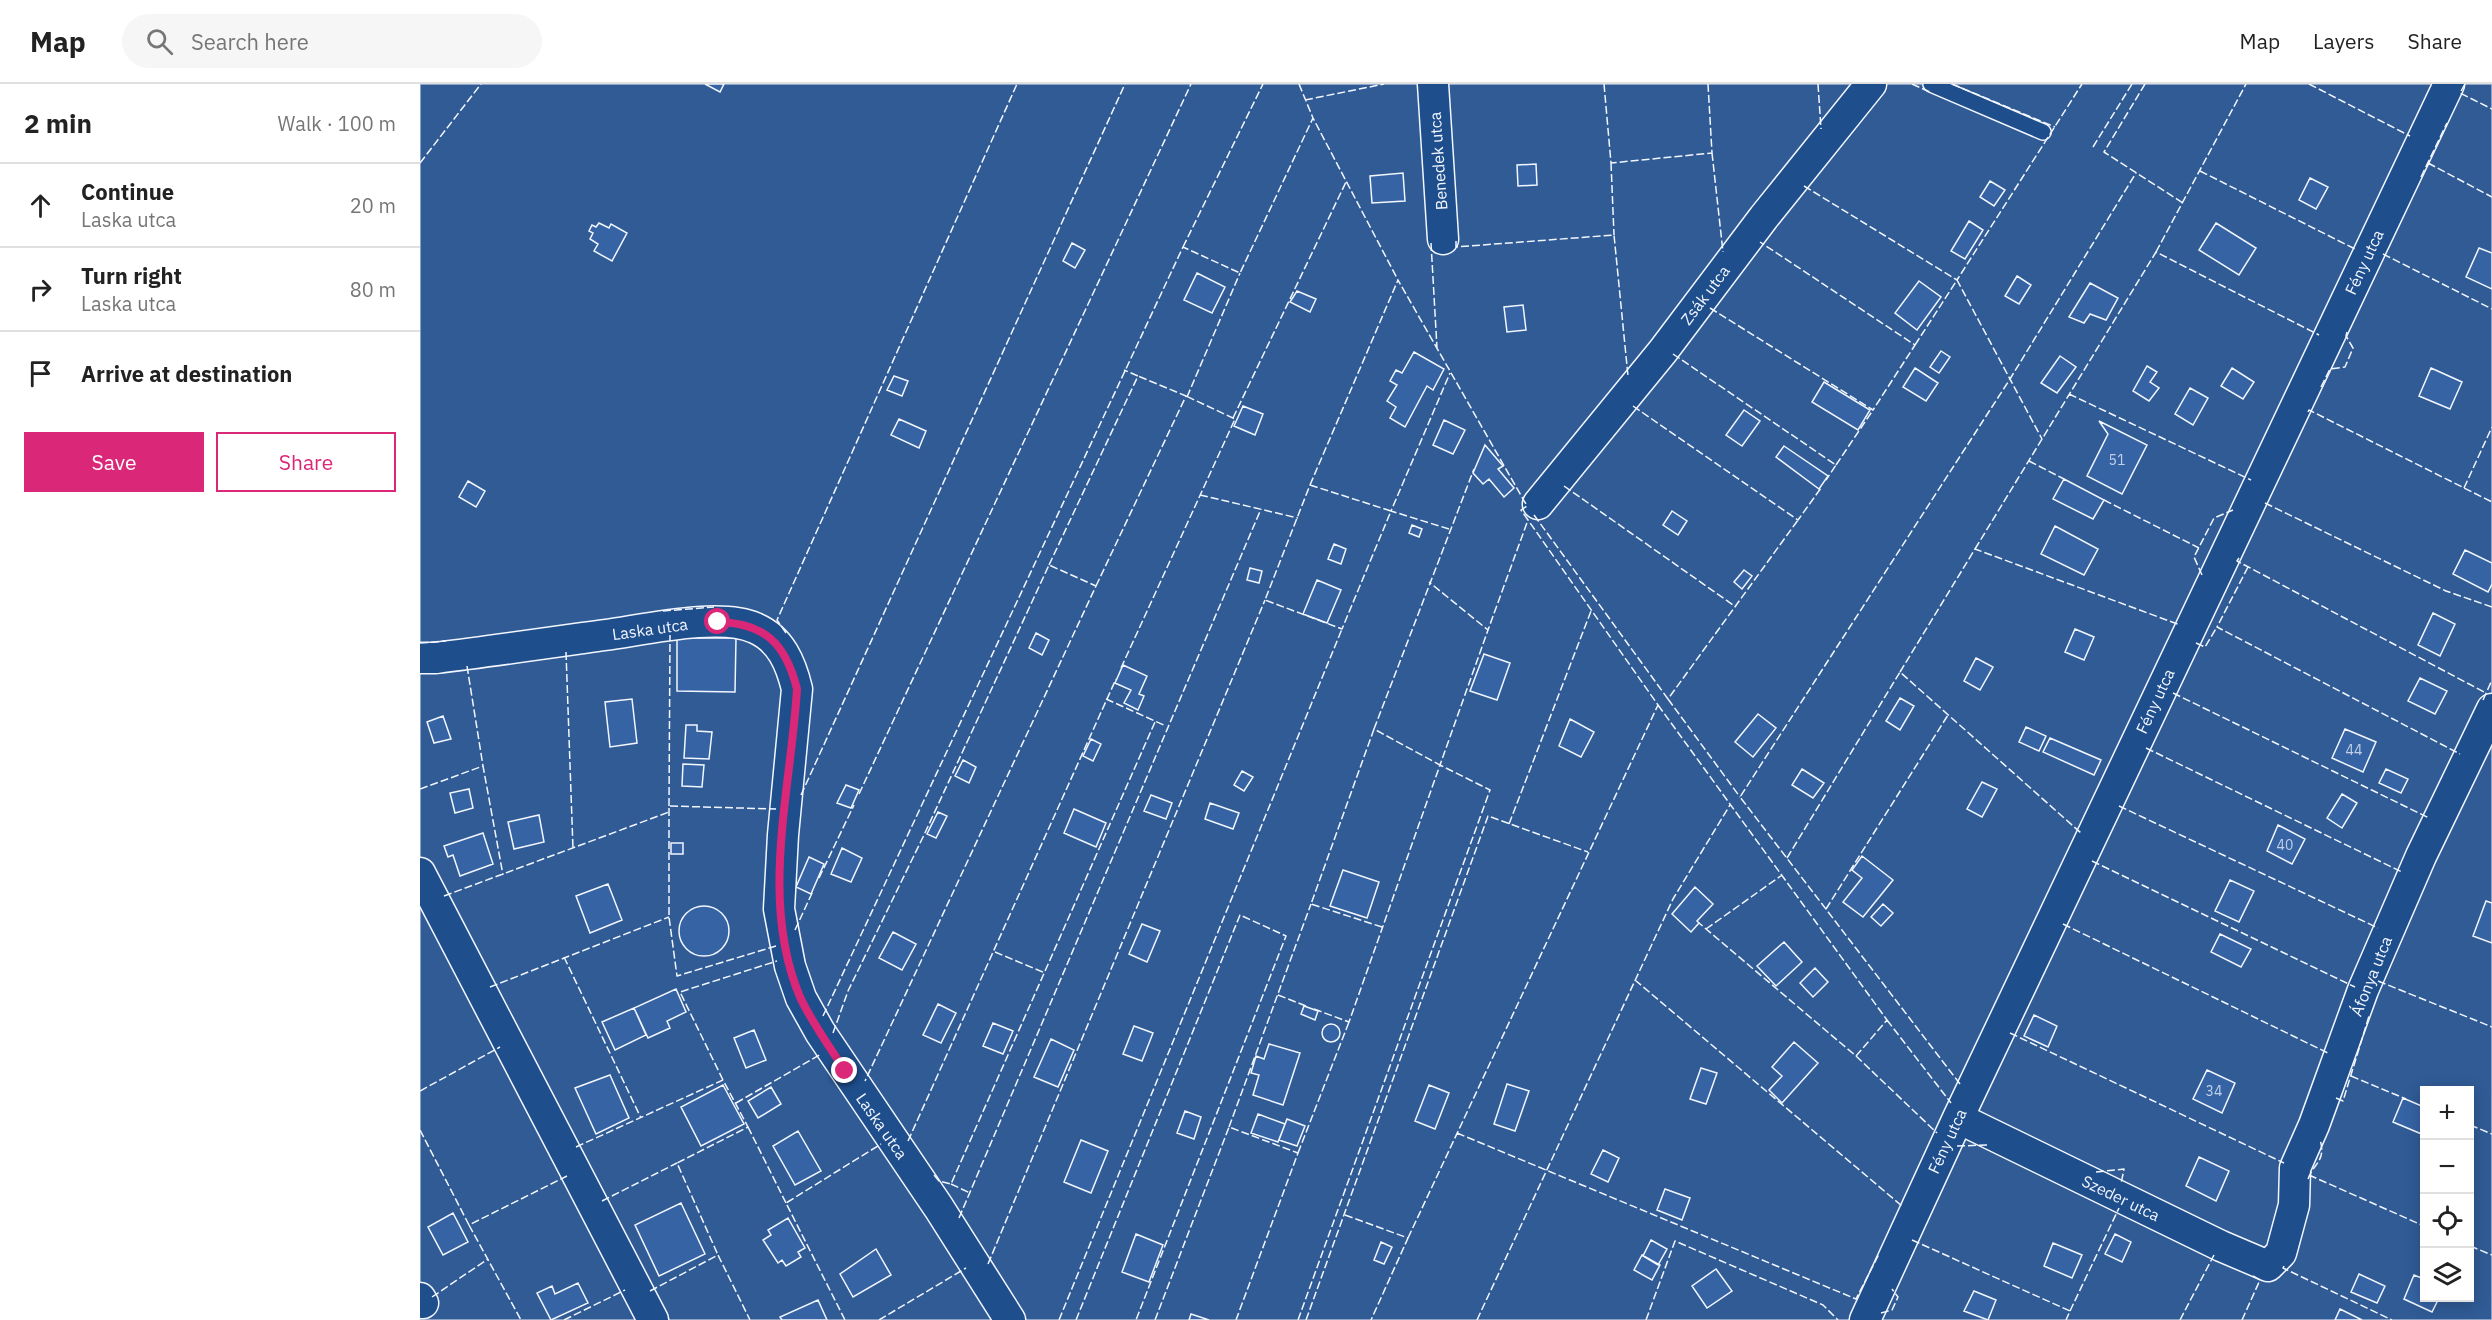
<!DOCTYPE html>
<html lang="en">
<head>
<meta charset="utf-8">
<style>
	:root { --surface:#fff; --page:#f6f6f6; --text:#222; --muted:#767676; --line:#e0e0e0; --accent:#db2777 }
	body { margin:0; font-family:"IBM Plex Sans",sans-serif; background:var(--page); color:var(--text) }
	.controls { position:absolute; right:18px; bottom:18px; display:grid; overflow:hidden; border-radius:0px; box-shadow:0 3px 15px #0003 }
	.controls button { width:54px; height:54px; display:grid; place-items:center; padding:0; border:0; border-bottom:2px solid var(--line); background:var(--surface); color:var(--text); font:30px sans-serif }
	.stop { position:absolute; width:18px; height:18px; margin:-14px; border:4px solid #db2777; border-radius:50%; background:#fff }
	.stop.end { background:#db2777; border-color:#fff; box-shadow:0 2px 6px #0008 }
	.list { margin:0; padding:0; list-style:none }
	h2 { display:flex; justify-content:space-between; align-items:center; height:78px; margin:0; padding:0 24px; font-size:26px }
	h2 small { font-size:20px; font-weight:400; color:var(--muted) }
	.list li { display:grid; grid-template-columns:39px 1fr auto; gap:18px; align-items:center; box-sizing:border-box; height:84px; padding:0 24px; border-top:2px solid var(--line) }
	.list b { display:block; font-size:22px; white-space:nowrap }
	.list p { margin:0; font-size:20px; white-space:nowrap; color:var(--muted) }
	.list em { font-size:20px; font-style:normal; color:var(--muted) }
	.actions { display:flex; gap:12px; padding:18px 24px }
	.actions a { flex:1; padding:14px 0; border:2px solid var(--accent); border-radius:0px; text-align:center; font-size:21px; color:var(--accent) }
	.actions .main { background:var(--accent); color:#fff }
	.icon { flex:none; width:33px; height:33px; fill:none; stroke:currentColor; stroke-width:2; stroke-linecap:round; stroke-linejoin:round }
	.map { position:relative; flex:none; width:2072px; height:1236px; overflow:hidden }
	header { display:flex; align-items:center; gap:36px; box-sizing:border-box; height:84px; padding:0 30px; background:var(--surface); border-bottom:2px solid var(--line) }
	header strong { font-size:28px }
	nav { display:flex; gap:33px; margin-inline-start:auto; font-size:21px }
	.search { width:420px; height:54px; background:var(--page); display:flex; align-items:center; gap:15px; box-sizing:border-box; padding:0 21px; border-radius:33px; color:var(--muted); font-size:22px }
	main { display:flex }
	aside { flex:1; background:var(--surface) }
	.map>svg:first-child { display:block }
</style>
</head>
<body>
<header>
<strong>Map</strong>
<div class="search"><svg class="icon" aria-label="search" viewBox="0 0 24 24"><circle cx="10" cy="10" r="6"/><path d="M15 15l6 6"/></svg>Search here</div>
<nav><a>Map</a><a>Layers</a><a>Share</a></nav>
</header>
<main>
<aside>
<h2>2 min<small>Walk · 100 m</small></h2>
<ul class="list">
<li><svg class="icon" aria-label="ahead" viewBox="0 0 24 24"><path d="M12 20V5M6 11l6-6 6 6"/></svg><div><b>Continue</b><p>Laska utca</p></div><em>20 m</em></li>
<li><svg class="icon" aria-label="right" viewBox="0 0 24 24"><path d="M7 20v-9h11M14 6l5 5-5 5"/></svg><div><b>Turn right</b><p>Laska utca</p></div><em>80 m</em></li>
<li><svg class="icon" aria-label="arrive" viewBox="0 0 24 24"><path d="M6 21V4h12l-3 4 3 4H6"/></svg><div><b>Arrive at destination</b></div></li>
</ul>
<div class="actions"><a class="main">Save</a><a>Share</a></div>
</aside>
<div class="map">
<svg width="2072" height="1236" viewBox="0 0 2072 1236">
	<rect width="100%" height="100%" fill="#1f4e8c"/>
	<path fill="#305b95" stroke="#a8bbd7" stroke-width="1.5" fill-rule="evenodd" d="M 0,0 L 2072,0 L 2072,1236 L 0,1236 ZM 2004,1006 L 2050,1006 L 2050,1214 L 2004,1214 Z"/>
	<path fill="#3563a3" stroke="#f2f6ff" stroke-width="1.5" d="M 285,0 L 304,0 L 300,8 Z
		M 1116,80 L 1117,101 L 1098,102 L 1097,81 Z
		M 983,89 L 985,117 L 952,119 L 950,92 Z
		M 1890,94 L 1908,103 L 1896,125 L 1879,116 Z
		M 1570,97 L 1585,106 L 1574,122 L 1560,113 Z
		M 1549,137 L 1563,146 L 1545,175 L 1531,167 Z
		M 179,139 L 189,144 L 191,140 L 207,149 L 192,177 L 174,167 L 178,160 L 170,155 L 173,149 L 169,147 L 172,141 L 176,143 Z
		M 1796,139 L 1836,164 L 1819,191 L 1779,166 Z
		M 652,159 L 665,166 L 655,184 L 643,177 Z
		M 2059,164 L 2072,169 L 2072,205 L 2046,193 Z
		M 777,189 L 805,203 L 792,229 L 764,216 Z
		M 1597,192 L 1611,201 L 1599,220 L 1585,212 Z
		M 1499,197 L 1521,213 L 1497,246 L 1475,229 Z
		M 1670,199 L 1698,214 L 1686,236 L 1670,230 L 1664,239 L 1649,233 Z
		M 877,207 L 896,215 L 890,228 L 870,218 Z
		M 1103,221 L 1106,246 L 1087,248 L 1084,223 Z
		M 1521,267 L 1530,273 L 1519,289 L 1510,283 Z
		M 994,268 L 1024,285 L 1013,306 L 1007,302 L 985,343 L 970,334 L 976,323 L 967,317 L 977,301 L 970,297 L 976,286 L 982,289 Z
		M 1640,272 L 1656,283 L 1637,309 L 1621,299 Z
		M 1727,282 L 1737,288 L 1730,298 L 1739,304 L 1729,317 L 1713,307 Z
		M 1495,284 L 1518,299 L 1506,317 L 1483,303 Z
		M 1812,284 L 1834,298 L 1823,315 L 1801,302 Z
		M 2011,284 L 2042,298 L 2030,325 L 1999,312 Z
		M 474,292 L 488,297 L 482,312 L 467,306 Z
		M 1404,298 L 1450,326 L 1438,346 L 1392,318 Z
		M 1770,304 L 1788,314 L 1773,341 L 1755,330 Z
		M 823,322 L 843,330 L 835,351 L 814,342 Z
		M 1324,326 L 1340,337 L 1322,362 L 1306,351 Z
		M 479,335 L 506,347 L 499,364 L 471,351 Z
		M 1024,336 L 1045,346 L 1033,370 L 1013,361 Z
		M 1679,337 L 1727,361 L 1702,410 L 1667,392 L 1688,350 Z
		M 1065,361 L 1083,382 L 1078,385 L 1094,404 L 1084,413 L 1069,395 L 1063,400 L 1053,389 Z
		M 1364,362 L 1408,392 L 1399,405 L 1356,373 Z
		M 1644,395 L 1684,416 L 1673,435 L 1633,415 Z
		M 48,397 L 65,407 L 56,423 L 39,413 Z
		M 1252,427 L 1267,437 L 1258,451 L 1243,441 Z
		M 992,441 L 1002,445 L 999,453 L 989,449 Z
		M 1635,442 L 1678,465 L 1664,491 L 1621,470 Z
		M 914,460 L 926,465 L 921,480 L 908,475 Z
		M 2045,466 L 2072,479 L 2072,500 L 2068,508 L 2033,490 Z
		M 830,484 L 842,487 L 839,499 L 827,496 Z
		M 1324,486 L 1332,492 L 1322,505 L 1314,498 Z
		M 897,496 L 921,506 L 907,539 L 883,530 Z
		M 2013,529 L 2035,540 L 2020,572 L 1998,561 Z
		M 1655,545 L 1674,553 L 1664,576 L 1645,568 Z
		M 616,549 L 629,556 L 622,571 L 609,564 Z
		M 257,554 L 316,554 L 315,608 L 257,607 Z
		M 1064,570 L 1090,579 L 1077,616 L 1050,607 Z
		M 1556,574 L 1573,583 L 1560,606 L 1544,597 Z
		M 703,581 L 727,592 L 719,610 L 724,612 L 718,626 L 704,619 L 711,606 L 695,599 Z
		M 2000,594 L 2027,607 L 2015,630 L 1988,617 Z
		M 1480,614 L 1494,622 L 1480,646 L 1466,637 Z
		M 212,615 L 217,659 L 190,663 L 185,618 Z
		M 1338,630 L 1356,644 L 1333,673 L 1315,658 Z
		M 23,632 L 31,655 L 14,659 L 7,638 Z
		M 1150,635 L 1174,648 L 1161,673 L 1139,662 Z
		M 266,641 L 277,641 L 277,647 L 292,648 L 289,675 L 264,674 Z
		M 1606,643 L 1626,652 L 1619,667 L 1599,658 Z
		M 1925,645 L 1956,658 L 1943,688 L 1912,674 Z
		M 1630,654 L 1681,676 L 1674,691 L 1623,668 Z
		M 671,655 L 681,660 L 673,677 L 663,672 Z
		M 543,676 L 556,683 L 549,699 L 535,692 Z
		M 263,680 L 284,681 L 282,703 L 262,702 Z
		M 1382,685 L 1404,699 L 1393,714 L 1372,701 Z
		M 1966,685 L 1988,695 L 1981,709 L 1959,699 Z
		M 822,687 L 833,693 L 824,707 L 814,701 Z
		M 1562,698 L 1577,705 L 1562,733 L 1547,725 Z
		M 426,701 L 439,706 L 431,724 L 417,719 Z
		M 49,705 L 53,724 L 35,729 L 30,709 Z
		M 1922,710 L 1937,719 L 1922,744 L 1907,734 Z
		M 731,711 L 752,719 L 746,735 L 724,727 Z
		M 790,719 L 819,729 L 813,745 L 785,735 Z
		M 654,725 L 686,739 L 676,763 L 644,749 Z
		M 518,728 L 527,732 L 516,754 L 507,750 Z
		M 119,731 L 124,758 L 94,765 L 88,738 Z
		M 1858,741 L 1885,755 L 1872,780 L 1847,767 Z
		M 63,749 L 73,780 L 40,792 L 33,771 L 28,773 L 24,762 Z
		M 251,759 L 263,759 L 263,770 L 251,770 Z
		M 422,764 L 442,774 L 431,798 L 411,790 Z
		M 1442,772 L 1473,796 L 1443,833 L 1423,818 L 1442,794 L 1432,786 Z
		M 389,773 L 404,780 L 391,810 L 376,803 Z
		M 923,786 L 959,798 L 947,834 L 910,822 Z
		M 1810,796 L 1834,807 L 1819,838 L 1795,827 Z
		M 188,800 L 202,836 L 170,849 L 156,812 Z
		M 1275,803 L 1293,820 L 1277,837 L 1279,839 L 1271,848 L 1252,830 Z
		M 2066,817 L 2072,819 L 2072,859 L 2053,852 Z
		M 1463,820 L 1473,829 L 1461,842 L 1451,833 Z
		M259 847a25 25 0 1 1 50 0a25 25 0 1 1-50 0Z
		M 722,840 L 740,847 L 727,878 L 709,870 Z
		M 473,848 L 496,860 L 482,886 L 459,874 Z
		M 1800,850 L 1831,865 L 1821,883 L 1791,868 Z
		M 1364,858 L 1382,878 L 1356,902 L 1337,882 Z
		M 1395,884 L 1408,898 L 1393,913 L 1380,899 Z
		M 256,905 L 266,928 L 247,937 L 250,944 L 228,954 L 214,924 Z
		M 518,920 L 536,929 L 521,959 L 503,951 Z
		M 884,922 L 898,927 L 895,936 L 881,930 Z
		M 214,924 L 226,951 L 195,966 L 182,938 Z
		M 1614,931 L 1637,942 L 1628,963 L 1604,952 Z
		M 573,939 L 593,947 L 583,970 L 563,962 Z
		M902 949a9 9 0 1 1 18 0a9 9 0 1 1-18 0Z
		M 714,942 L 733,949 L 722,977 L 703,970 Z
		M 334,946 L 346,976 L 326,984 L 314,954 Z
		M 631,955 L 654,966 L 638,1003 L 614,993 Z
		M 1374,958 L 1398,979 L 1362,1019 L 1349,1006 L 1362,992 L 1352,983 Z
		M 849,960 L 880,969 L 863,1021 L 833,1011 L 839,991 L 831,989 L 836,972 L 844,975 Z
		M 1281,984 L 1297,989 L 1286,1020 L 1270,1015 Z
		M 1787,986 L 1815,999 L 1802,1029 L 1773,1015 Z
		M 190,991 L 209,1034 L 176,1050 L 155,1004 Z
		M 1087,1000 L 1109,1007 L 1095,1047 L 1074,1040 Z
		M 303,1001 L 324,1040 L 281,1062 L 261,1023 Z
		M 1009,1001 L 1029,1009 L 1015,1045 L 995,1037 Z
		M 351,1003 L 361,1020 L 338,1034 L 328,1017 Z
		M 1983,1014 L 2004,1023 L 2004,1051 L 1973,1038 Z
		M 765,1027 L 781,1033 L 774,1055 L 757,1049 Z
		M 838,1030 L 865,1040 L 858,1058 L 831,1049 Z
		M 867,1035 L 885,1042 L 877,1062 L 859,1056 Z
		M 378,1047 L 401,1087 L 375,1101 L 353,1062 Z
		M 661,1056 L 688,1067 L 671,1109 L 644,1098 Z
		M 1183,1066 L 1199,1074 L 1188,1098 L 1171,1090 Z
		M 1779,1073 L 1809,1087 L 1796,1117 L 1766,1102 Z
		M 1245,1105 L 1270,1114 L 1262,1136 L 1237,1126 Z
		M 261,1119 L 285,1170 L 239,1192 L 215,1141 Z
		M 33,1129 L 48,1158 L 23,1171 L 8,1143 Z
		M 368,1134 L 385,1164 L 378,1168 L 381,1173 L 366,1182 L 362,1176 L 358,1179 L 343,1156 L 351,1151 L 348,1146 Z
		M 716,1150 L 743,1161 L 729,1198 L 702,1188 Z
		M 1695,1150 L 1711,1158 L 1702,1178 L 1685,1170 Z
		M 1231,1156 L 1247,1165 L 1238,1181 L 1223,1172 Z
		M 961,1158 L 972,1163 L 964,1180 L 954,1176 Z
		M 1633,1159 L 1662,1171 L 1652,1194 L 1624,1182 Z
		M 456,1165 L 471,1191 L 433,1213 L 420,1190 Z
		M 1222,1171 L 1240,1181 L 1232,1196 L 1214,1186 Z
		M 1296,1185 L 1312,1207 L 1287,1224 L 1272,1202 Z
		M 1939,1190 L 1965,1202 L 1957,1219 L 1931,1208 Z
		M 1994,1191 L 2004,1195 L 2004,1214 L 2019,1214 L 2012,1228 L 1984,1215 Z
		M 158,1199 L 168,1219 L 131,1236 L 117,1209 L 132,1202 L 135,1210 Z
		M 1554,1207 L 1576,1216 L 1568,1236 L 1544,1227 Z
		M 398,1216 L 407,1236 L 362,1236 L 360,1233 Z
		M 1920,1225 L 1942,1236 L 1915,1236 Z
		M 771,1230 L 789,1236 L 769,1236 Z"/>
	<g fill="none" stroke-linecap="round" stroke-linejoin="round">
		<g stroke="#f2f6ff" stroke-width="18">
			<path id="service" d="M 1511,0 L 1623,48"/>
		</g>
		<g stroke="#f2f6ff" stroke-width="33">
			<path id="minor" d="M 1013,0 L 1023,155
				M 1118,420 L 1243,267 L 1344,133 L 1451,0
				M 0,574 L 16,574 C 72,567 128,559 185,551 C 223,546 300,528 335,544 C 361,555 371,580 377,605 L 363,751 L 359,825 L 370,882 L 381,914 L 400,948 L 519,1124 L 590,1236
				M 0,789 L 233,1236
				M 1538,1034 L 1801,1162 L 1848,1182 L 1861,1169 L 1874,1121 L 1875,1084 L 1894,1041 L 1943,906 L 2001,772 L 2072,625
				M 0,1214 L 3,1219
				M 1445,1236 L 1538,1034 L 2029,0"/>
		</g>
		<use href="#service" stroke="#1f4e8c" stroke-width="15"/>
		<use href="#minor" stroke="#1f4e8c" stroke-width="30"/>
		<path stroke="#f2f6ff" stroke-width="1.5" stroke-dasharray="8 3" stroke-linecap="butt" d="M 879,0 L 893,34
			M 1184,0 L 1191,79 L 1292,69 L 1288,0
			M 1398,0 L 1401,45
			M 1492,0 L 1510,8
			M 1532,0 L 1635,43
			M 1725,0 L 1684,68 L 1763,119
			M 1889,0 L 1990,52
			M 2045,0 L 2040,9 L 2072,25
			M 885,16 L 964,0
			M 1673,63 L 1712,0
			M 1292,69 L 1303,168
			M 0,79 L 61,0
			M 1191,79 L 1194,151
			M 2008,79 L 2072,113
			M 1780,87 L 1937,166
			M 2001,93 L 2027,39
			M 1384,102 L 1537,196 L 1662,0
			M 1036,157 L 1036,163 L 1194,151 L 1208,292
			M 1011,159 L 1017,264
			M 763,163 L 843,0
			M 1736,168 L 1826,0
			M 1963,170 L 2072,225
			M 1290,224 L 1453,326 L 1495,261 L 1340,158
			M 1495,261 L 1537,196 L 1622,355
			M 1253,270 L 1416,381 L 1406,396
			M 1901,303 L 1910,285 L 1925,283 L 1933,264 L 1926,252 L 1927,248
			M 1649,310 L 1831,396
			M 767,313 L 820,189
			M 1213,322 L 1378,436 L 1401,404
			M 1888,328 L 1889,326 L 2072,418
			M 813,334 L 926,98
			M 1609,377 L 1644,395
			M 1416,381 L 1453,326
			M 890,401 L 978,196 L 1107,422 L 1101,426 L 1108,436 L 1068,546
			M 890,401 L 971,427 L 922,545 L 845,516 Z
			M 1144,402 L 1316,523
			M 2044,404 L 2072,343
			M 780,411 L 878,434
			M 1684,416 L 1779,464
			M 1845,419 L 2026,507 L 2072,523
			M 1114,431 L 1248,615 L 1378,436
			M 1029,445 L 971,427 L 1030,289
			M 1555,465 L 1736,168 L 1899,251
			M 1819,474 L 1817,477 L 2066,609
			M 629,481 L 718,292 L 704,286
			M 1828,483 L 1797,543 L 2040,670
			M 1782,491 L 1774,473 L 1794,434 L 1813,426
			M 676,502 L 766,312 L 718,292
			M 243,527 L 294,523
			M 366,549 L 357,536 L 597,0
			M 0,559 L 26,557
			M 1776,559 L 1785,563 L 1797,543
			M 146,568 L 153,765
			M 47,582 L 63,682
			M 701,584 L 815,335 L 766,312
			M 1480,588 L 1555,465 L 1760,541
			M 1753,609 L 2009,734
			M 686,615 L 746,642
			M 1248,615 L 1320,713
			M 2063,616 L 2072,596
			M 1238,621 L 1467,936 L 1436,972 L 1279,839
			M 954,645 L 1054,385
			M 1726,664 L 1982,788
			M 0,705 L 63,682 L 83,791
			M 439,710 L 771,0
			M 381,711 L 705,0
			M 249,722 L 250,551
			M 1699,722 L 1958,844
			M 1089,740 L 1171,527
			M 1367,774 L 1480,588 L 1661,749
			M 1672,777 L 1935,903
			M 399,794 L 434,721
			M 24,812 L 249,728
			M 1406,825 L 1528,631
			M 1643,840 L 1910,970
			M 1286,845 L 1362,791
			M 375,846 L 393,807
			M 356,862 L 257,892 L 249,833 L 249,722 L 356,725
			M 575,868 L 625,889
			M 144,873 L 221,1034
			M 1215,896 L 1482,1122
			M 1958,897 L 2072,943
			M 70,903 L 249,833
			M 858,911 L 886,922
			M 894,925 L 929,938 L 1020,681 L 954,645 L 891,820 L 962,843
			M 403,932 L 763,163 L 820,189 L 893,34 L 978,196
			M 1467,936 L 1531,1019
			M 413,949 L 428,907 L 504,751 L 629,481 L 676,502 L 445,997
			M 1590,949 L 1864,1079
			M 1436,972 L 1517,1049
			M 1931,992 L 1986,1015
			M 303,996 L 260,908 L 357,877
			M 1540,1000 L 1320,713 L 1590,295 L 1716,89
			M 0,1007 L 80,963
			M 1916,1014 L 1923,1017 L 1949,932
			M 316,1019 L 401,970
			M 2050,1041 L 2072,1050
			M 328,1043 L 366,1119
			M 809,1043 L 891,820
			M 0,1046 L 49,1141 L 147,1092
			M 1037,1049 L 1436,1215 L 1459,1170
			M 488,1057 L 696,595
			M 1537,1062 L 1567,1061
			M 156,1063 L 303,996 L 328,1043 L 257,1079 L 298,1171
			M 878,1069 L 929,938
			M 1676,1088 L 1704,1085 L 1701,1100
			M 514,1091 L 519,1097 L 531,1100 L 735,638
			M 1889,1091 L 2004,1142
			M 1888,1095 C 1895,1077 1906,1078 1900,1055
			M 531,1100 L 550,1109
			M 182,1117 L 257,1079
			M 925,1131 L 988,1154 L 951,1236
			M 539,1134 L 841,425
			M 49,1141 L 101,1236
			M 988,1154 L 1238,621 L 1108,436
			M 1492,1156 L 1650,1227 L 1646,1236
			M 2050,1162 L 2072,1171
			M 568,1180 L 845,516
			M 1864,1182 L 1863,1184 L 1972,1236
			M 230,1207 L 298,1171 L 330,1236
			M 12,1213 L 68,1175
			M 1650,1227 L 1699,1124
			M 1461,1229 L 1472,1226 L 1478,1213 L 1472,1205
			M 144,1236 L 205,1206
			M 425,1236 L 366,1119 L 461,1060
			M 459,1236 L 546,1184
			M 639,1236 L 922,545
			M 656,1236 L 820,831 L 866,852 L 716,1236
			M 735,1236 L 809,1043 L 878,1069 L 816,1236
			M 878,1236 L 1070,706 L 1020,681 L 1068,546 L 1009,498
			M 886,1236 L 1068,732 L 1168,768
			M 1057,1236 L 1253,815 L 1310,721
			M 1226,1236 L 1255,1157 L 1403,1221 L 1418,1236
			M 1760,1236 L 1794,1171
			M 1822,1236 L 1840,1196 L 1833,1192"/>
	</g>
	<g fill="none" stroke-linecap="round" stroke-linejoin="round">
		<path stroke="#db2777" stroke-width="8" d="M 298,538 C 346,539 366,561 377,605 C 371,706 339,816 380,913 C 392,939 410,963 425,987"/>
	</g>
	<g text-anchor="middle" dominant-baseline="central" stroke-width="4.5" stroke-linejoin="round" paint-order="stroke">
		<g font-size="14" fill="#c3d1e8">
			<text x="1697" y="376">51</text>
			<text x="1934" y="666">44</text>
			<text x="1865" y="761">40</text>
			<text x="1794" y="1007">34</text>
		</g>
		<g font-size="16" fill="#f2f6ff" stroke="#1f4e8c">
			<text transform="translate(1018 77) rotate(-94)">Benedek utca</text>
			<text transform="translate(1944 178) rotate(-65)">Fény utca</text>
			<text transform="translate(1285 211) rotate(-53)">Zsák utca</text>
			<text transform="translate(230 545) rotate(-8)">Laska utca</text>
			<text transform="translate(1735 617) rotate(-65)">Fény utca</text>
			<text transform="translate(1951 892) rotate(-68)">Áfonya utca</text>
			<text transform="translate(462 1042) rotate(55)">Laska utca</text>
			<text transform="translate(1527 1057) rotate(-65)">Fény utca</text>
			<text transform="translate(1701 1114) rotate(26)">Szeder utca</text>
		</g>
	</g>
</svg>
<div class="controls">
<button>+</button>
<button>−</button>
<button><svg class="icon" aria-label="locate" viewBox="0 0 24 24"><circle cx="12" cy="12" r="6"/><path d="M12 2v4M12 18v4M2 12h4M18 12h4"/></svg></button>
<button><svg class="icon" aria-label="layers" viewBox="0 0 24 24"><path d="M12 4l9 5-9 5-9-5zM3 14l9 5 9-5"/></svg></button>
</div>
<div class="stop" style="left:298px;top:538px"></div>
<div class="stop end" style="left:425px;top:987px"></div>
</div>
</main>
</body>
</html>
